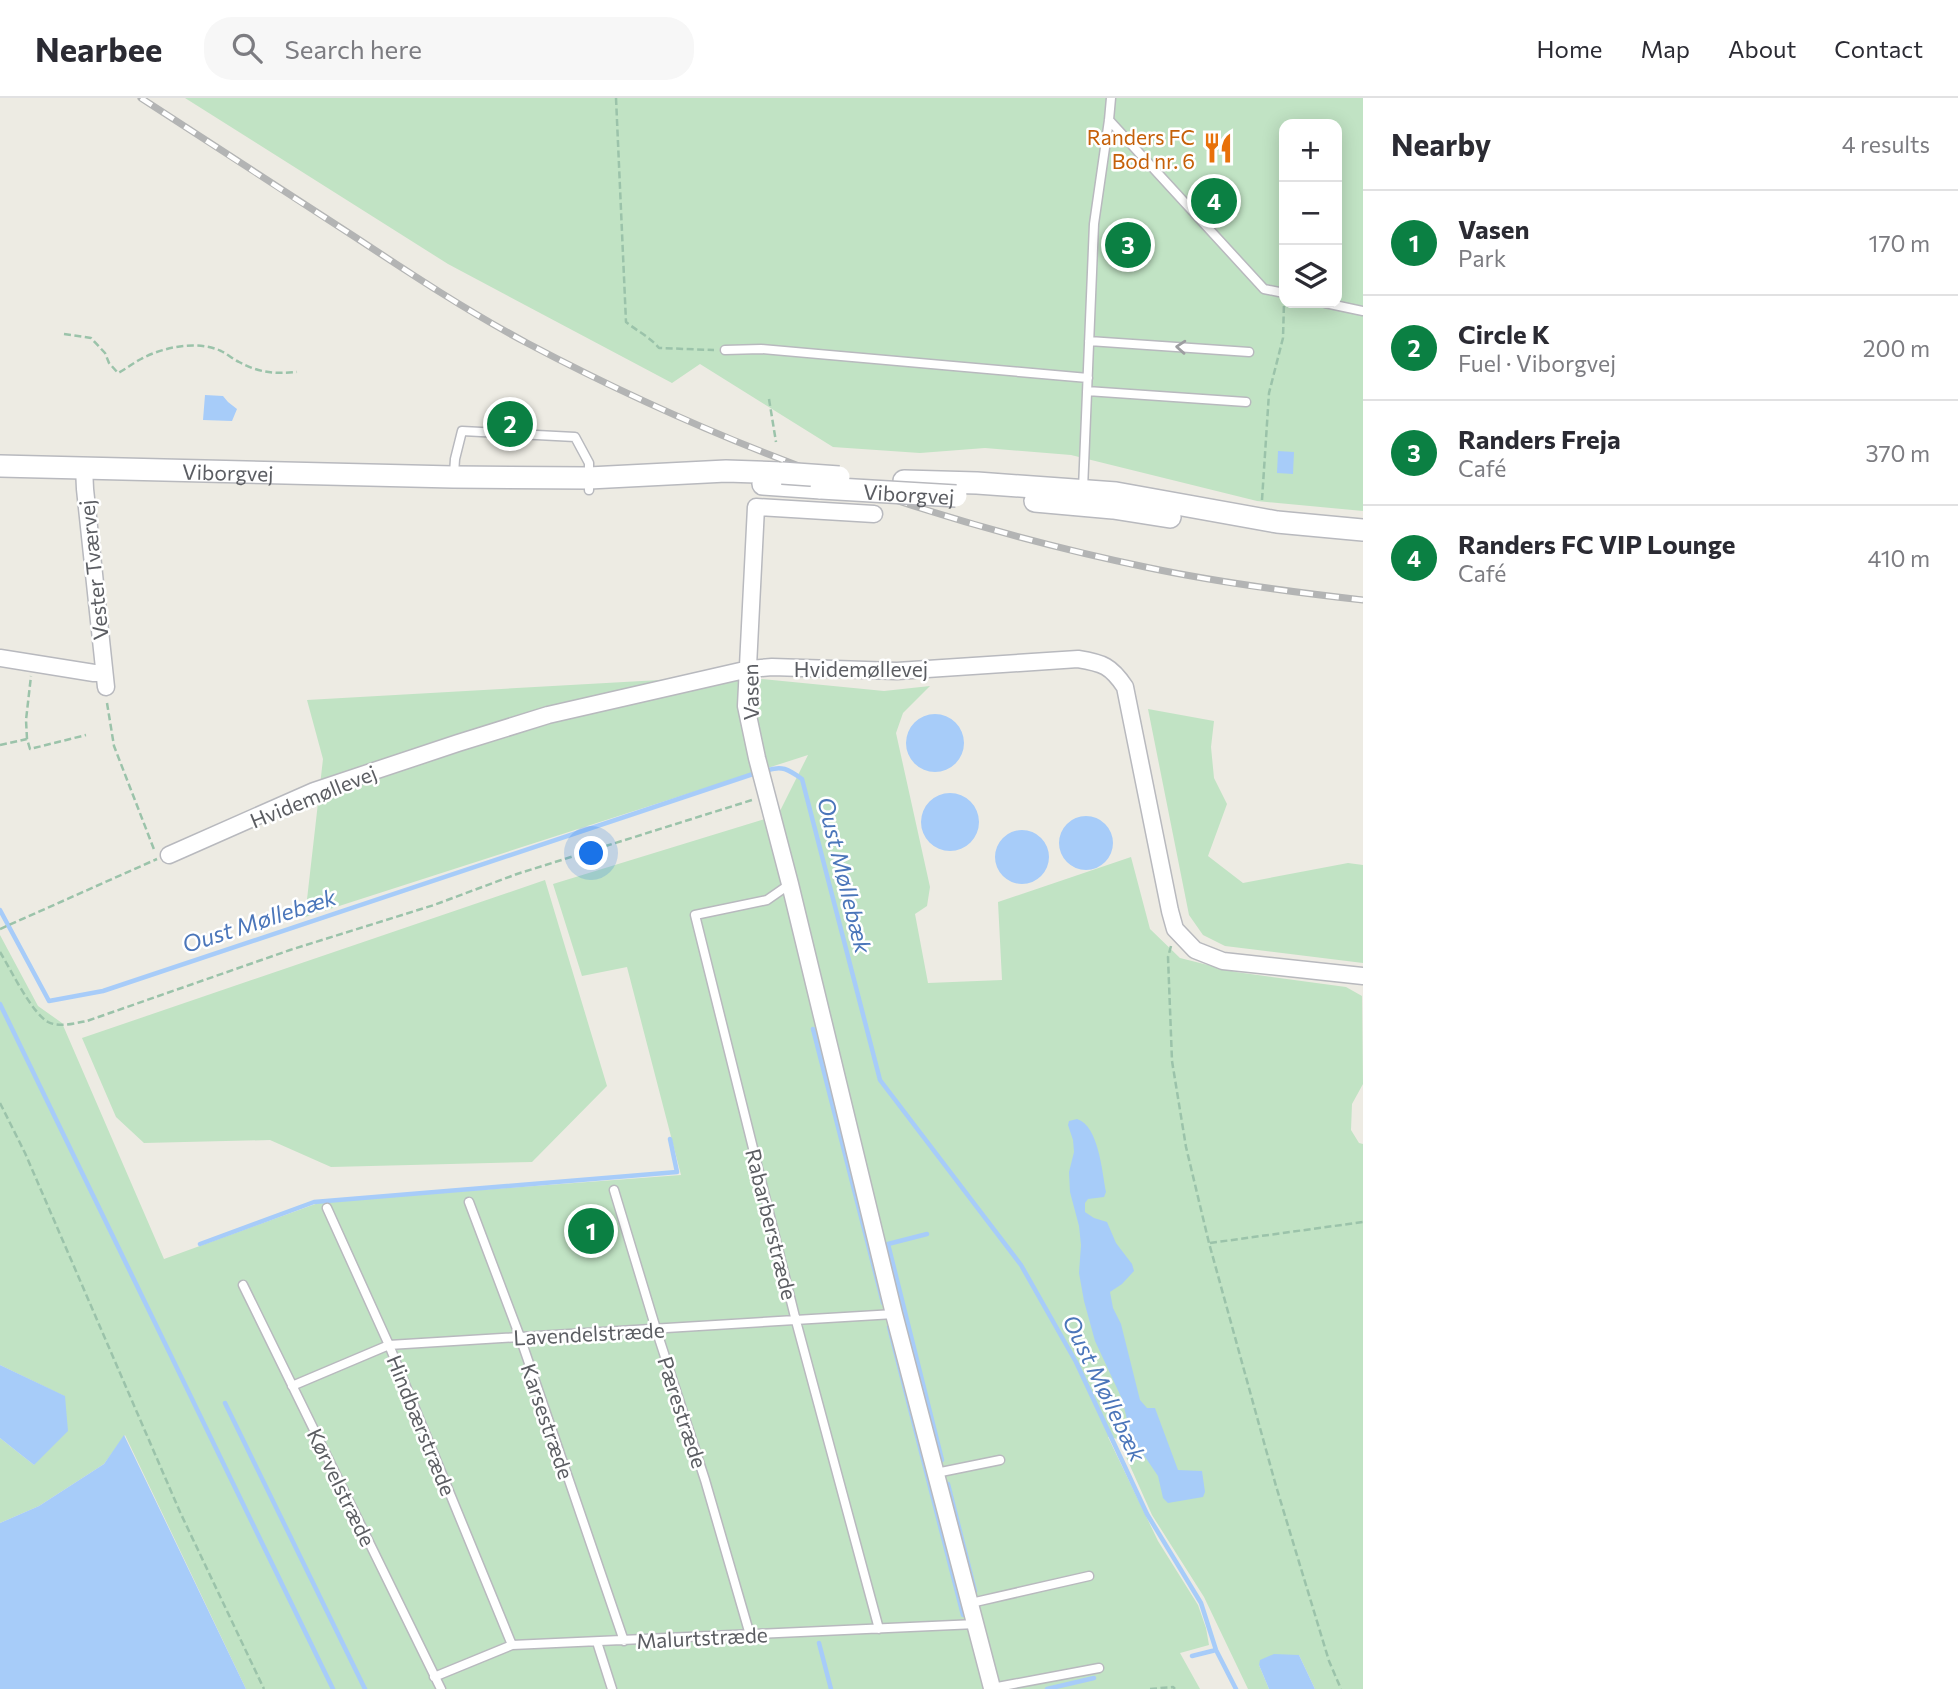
<!DOCTYPE html>
<html lang="en">
<head>
<meta charset="utf-8">
<style>
	:root { --surface:#fff; --page:#f7f7f7; --text:#2b2b33; --muted:#7c7c81; --line:#e1e1e2; --accent:#0b8043 }
	body { margin:0; font-family:Commissioner,sans-serif; background:var(--page); color:var(--text) }
	.controls { position:absolute; right:21px; top:21px; display:grid; overflow:hidden; border-radius:14px; box-shadow:0 4px 18px #0003 }
	.controls button { width:63px; height:63px; display:grid; place-items:center; padding:0; border:0; border-bottom:2px solid var(--line); background:var(--surface); color:var(--text); font:35px sans-serif }
	.you { position:absolute; left:592px; top:756px; width:24px; height:24px; margin:-18px; border:5px solid #fff; border-radius:50%; background:#1a73e8; box-shadow:0 0 0 10px #1a73e833 }
	.badge { display:grid; place-items:center; width:46px; height:46px; border-radius:50%; background:var(--accent); color:#fff; font-size:23px; font-weight:700 }
	.pin { position:absolute; translate:-50% -50%; border:4px solid #fff; box-shadow:0 2px 7px #0006 }
	.list { margin:0; padding:0; list-style:none }
	h2 { display:flex; justify-content:space-between; align-items:center; height:91px; margin:0; padding:0 28px; font-size:30px }
	h2 small { font-size:23px; font-weight:400; color:var(--muted) }
	.list li { display:grid; grid-template-columns:46px 1fr auto; gap:21px; align-items:center; box-sizing:border-box; height:105px; padding:0 28px; border-top:2px solid var(--line) }
	.list b { display:block; font-size:26px; white-space:nowrap }
	.list p { margin:0; font-size:23px; white-space:nowrap; color:var(--muted) }
	.list em { font-size:23px; font-style:normal; color:var(--muted) }
	.icon { flex:none; width:38px; height:38px; fill:none; stroke:currentColor; stroke-width:2; stroke-linecap:round; stroke-linejoin:round }
	.map { position:relative; flex:none; width:1363px; height:1591px; overflow:hidden }
	header { display:flex; align-items:center; gap:42px; box-sizing:border-box; height:98px; padding:0 35px; background:var(--surface); border-bottom:2px solid var(--line) }
	header strong { font-size:33px }
	nav { display:flex; gap:38px; margin-inline-start:auto; font-size:24px }
	.search { width:490px; height:63px; background:var(--page); display:flex; align-items:center; gap:18px; box-sizing:border-box; padding:0 24px; border-radius:28px; color:var(--muted); font-size:26px }
	main { display:flex }
	aside { flex:1; background:var(--surface) }
	.map>svg:first-child { display:block }
</style>
</head>
<body>
<header>
<strong>Nearbee</strong>
<div class="search"><svg class="icon" aria-label="search" viewBox="0 0 24 24"><circle cx="10" cy="10" r="6"/><path d="M15 15l6 6"/></svg>Search here</div>
<nav><a>Home</a><a>Map</a><a>About</a><a>Contact</a></nav>
</header>
<main>
<div class="map">
<svg width="1363" height="1591" viewBox="0 0 1363 1591">
	<rect width="100%" height="100%" fill="#edebe3"/>
	<path fill="#c1e3c4" fill-rule="evenodd" d="M 185,0 L 1363,0 L 1363,413 L 1257,403 L 1071,357 L 985,350 L 920,355 L 833,349 L 700,266 L 672,285 L 448,166 ZM 1284,26 L 1337,26 L 1337,205 L 1284,205 Z
		M 731,578 L 884,593 L 930,588 L 903,615 L 896,635 L 930,789 L 927,808 L 915,816 L 928,885 L 1002,882 L 998,804 L 1131,759 L 1150,831 L 1180,860 L 1236,874 L 1346,889 L 1362,898 L 1363,986 L 1352,1006 L 1351,1032 L 1359,1045 L 1363,1046 L 1363,1591 L 1315,1591 L 1299,1557 L 1259,1567 L 1269,1591 L 1248,1591 L 1204,1499 L 1152,1417 L 1118,1341 L 1108,1339 L 1158,1443 L 1198,1507 L 1206,1530 L 1209,1547 L 1180,1555 L 1200,1591 L 246,1591 L 125,1337 L 104,1366 L 39,1408 L 0,1425 L 0,1340 L 34,1367 L 64,1298 L 0,1267 L 0,837 L 38,908 L 62,925 L 164,1161 L 321,1104 L 681,1077 L 627,869 L 582,878 L 553,786 L 778,717 L 808,657 L 305,819 L 323,661 L 307,602 Z
		M 1148,611 L 1214,623 L 1211,649 L 1214,680 L 1227,706 L 1208,758 L 1243,785 L 1348,765 L 1363,767 L 1363,865 L 1225,848 L 1203,837 L 1189,817 Z
		M 545,782 L 607,988 L 532,1064 L 331,1069 L 270,1042 L 144,1045 L 116,1019 L 82,940 Z"/>
	<path fill="#a7ccf9" d="M 205,297 L 223,298 L 228,304 L 237,311 L 232,323 L 203,322 Z
		M 1278,353 L 1294,354 L 1293,376 L 1277,375 Z
		M906 645a29 29 0 1 1 58 0a29 29 0 1 1-58 0Z
		M921 724a29 29 0 1 1 58 0a29 29 0 1 1-58 0Z
		M1059 745a27 27 0 1 1 54 0a27 27 0 1 1-54 0Z
		M995 759a27 27 0 1 1 54 0a27 27 0 1 1-54 0Z
		M 1077,1021 C 1099,1028 1102,1074 1106,1094 L 1104,1099 L 1088,1101 L 1085,1105 L 1085,1114 L 1094,1120 L 1107,1124 L 1116,1145 L 1132,1166 L 1134,1173 L 1122,1186 L 1110,1194 L 1113,1210 L 1121,1226 L 1140,1302 L 1147,1310 L 1155,1310 L 1178,1372 L 1202,1373 L 1205,1394 L 1203,1399 L 1168,1405 L 1163,1400 L 1158,1378 L 1131,1338 L 1122,1301 L 1095,1243 L 1084,1203 L 1079,1175 L 1081,1147 L 1079,1128 L 1070,1094 L 1069,1074 L 1074,1054 L 1073,1042 L 1068,1027 L 1069,1023 Z
		M 0,1267 L 65,1298 L 68,1333 L 34,1367 L 0,1340 Z
		M 124,1337 L 246,1591 L 0,1591 L 0,1425 L 39,1408 L 104,1366 Z
		M 1274,1556 L 1299,1557 L 1315,1591 L 1269,1591 L 1259,1567 L 1260,1562 Z"/>
	<g fill="none" stroke-linecap="round" stroke-linejoin="round">
		<path stroke="#a7ccf9" stroke-width="4.5" d="M 765,673 C 782,667 788,671 802,681 L 880,982 L 1021,1167 L 1076,1264 L 1147,1416 L 1201,1505 L 1216,1552 L 1236,1591
			M 0,812 L 49,903 L 103,893 L 756,675
			M 0,906 L 333,1591
			M 813,931 L 883,1205
			M 927,1136 L 888,1146 L 942,1362
			M 200,1146 L 314,1104 L 677,1074 L 670,1041
			M 889,1229 L 963,1517
			M 225,1305 L 365,1591
			M 948,1386 L 975,1493
			M 819,1545 L 831,1591
			M 1192,1558 L 1216,1552
			M 1047,1591 L 1094,1580"/>
		<g stroke="#b8b9be" stroke-width="11">
			<path id="service" d="M 1109,22 L 1264,191 L 1284,195
				M 1325,205 L 1363,213
				M 1089,243 L 1249,254
				M 725,252 L 761,251 L 1088,280
				M 1087,293 L 1246,304
				M 454,376 L 455,361 L 462,333 L 575,339 L 589,365 L 589,392
				M 1083,391 L 1094,126 L 1109,22 L 1111,0
				M 790,786 L 767,802 L 695,817 L 796,1223 L 879,1531
				M 614,1092 L 656,1231 L 705,1382 L 750,1537
				M 469,1104 L 520,1239 L 624,1543
				M 327,1110 L 389,1247 L 512,1547
				M 243,1187 L 441,1591
				M 292,1288 L 389,1247 L 894,1216
				M 936,1375 L 1000,1362
				M 971,1505 L 1089,1478
				M 597,1544 L 612,1591
				M 434,1579 L 512,1547 L 976,1526
				M 992,1590 L 1099,1570"/>
		</g>
		<g stroke="#b8b9be" stroke-width="19">
			<path id="minor" d="M 84,369 L 85,391 L 106,589
				M 874,416 L 756,409 L 746,608 L 757,660 L 790,786 L 894,1216 L 992,1590
				M 0,560 L 94,575 L 104,574
				M 169,757 L 314,693 L 458,645 L 548,617 L 749,571 L 772,569 L 897,573 L 1078,561 C 1103,565 1111,568 1125,589 L 1170,813 L 1175,831 L 1195,852 L 1223,863 L 1363,878"/>
		</g>
		<g stroke="#b8b9be" stroke-width="24">
			<g id="tertiary">
				<path id="s1" d="M 0,368 L 453,379 L 589,380 L 726,373 L 782,375"/>
				<path d="M 904,383 L 977,385 L 1116,395 L 1277,424 L 1363,432"/>
				<path d="M 763,386 L 821,390"/>
				<path d="M 1035,403 L 1113,410 L 1170,419"/>
			</g>
		</g>
		<path stroke="#9bc3aa" stroke-width="2.5" stroke-dasharray="7 3.5" stroke-linecap="butt" d="M 616,0 L 626,224 C 637,233 650,239 659,250 L 714,252
			M 64,236 L 91,240 L 105,255 L 109,265 L 118,275 C 126,271 133,265 141,261 C 163,249 197,242 221,253 C 227,256 233,261 239,264 C 260,275 274,276 297,274
			M 769,301 L 776,344
			M 1262,402 L 1269,295 L 1283,240 L 1284,205
			M 107,605 L 114,648 L 155,754
			M 27,641 L 26,622 L 31,578
			M 0,647 L 27,641 L 30,651 L 86,637
			M 0,831 L 157,761
			M 1171,848 L 1168,859 L 1172,963 L 1186,1049 L 1209,1145 L 1276,1388 L 1329,1563 L 1341,1591
			M 0,854 C 11,872 31,914 48,924 C 60,930 75,925 87,923 L 290,852 L 434,807 L 517,776 L 752,702
			M 0,1005 L 25,1055 L 180,1414 L 264,1591
			M 1210,1145 L 1363,1124
			M 1150,1591 L 1173,1589 L 1175,1591"/>
		<use href="#service" stroke="#fff" stroke-width="8"/>
		<use href="#minor" stroke="#fff" stroke-width="16"/>
		<use href="#tertiary" stroke="#fff" stroke-width="21"/>
		<g stroke="#b3b4b4" stroke-width="7">
			<path id="rail" d="M 141,0 C 212,46 283,93 355,139 C 411,176 467,213 527,245 C 723,349 933,425 1150,470 C 1221,485 1292,494 1363,502"/>
		</g>
		<use href="#rail" stroke="#fff" stroke-width="4.5" stroke-dasharray="13" stroke-linecap="butt"/>
		<g stroke="#b8b9be" stroke-width="24" stroke-linecap="butt">
			<g id="tertiary-bridge">
				<path d="M 782,375 L 839,379"/>
				<path id="s2" d="M 821,390 L 956,398"/>
			</g>
		</g>
		<use href="#tertiary-bridge" stroke="#fff" stroke-width="21"/>
	</g>
	<defs><path id="oneway-chevron" d="M-2-3.5L2.5 0L-2 3.5" fill="none" stroke-width="1.6" stroke-linecap="round" stroke-linejoin="round" transform="scale(1.75)"/></defs>
	<use stroke="#9d9ea1" href="#oneway-chevron" transform="translate(1181 249) rotate(-176)"/>
	<defs>
		<g id="restaurant-bare" transform="scale(2.415)"><path d="M-5-6h1v4h1v-4h1v4h1v-4h1v5L-1.5 .5V6h-2V.5L-5-1ZM5-6V6H3V1.5H1.5Q1.5-4 5-6Z" fill="#e8710a" stroke="#fff" stroke-width="2.5" paint-order="stroke"/></g>
	</defs>
	<g fill-rule="evenodd">
		<use href="#restaurant-bare" x="1218" y="50"/>
	</g>
	<g text-anchor="middle" dominant-baseline="central" stroke-width="5" stroke-linejoin="round" paint-order="stroke">
		<g font-size="21" fill="#c56008" stroke="#fff" text-anchor="end">
			<text x="1195" y="38">Randers FC<tspan x="1195" dy="24">Bod nr. 6</tspan></text>
		</g>
		<g font-size="21" fill="#5b5d62" stroke="#fff">
			<text stroke="none"><textPath href="#s1" startOffset="228">Viborgvej</textPath></text>
			<text stroke="none"><textPath href="#s2" startOffset="88">Viborgvej</textPath></text>
			<text transform="translate(93 472) rotate(-96)">Vester Tværvej</text>
			<text x="861" y="570">Hvidemøllevej</text>
			<text transform="translate(750 594) rotate(-91)">Vasen</text>
			<text transform="translate(313 698) rotate(-22)">Hvidemøllevej</text>
			<text transform="translate(772 1126) rotate(76)">Rabarberstræde</text>
			<text transform="translate(589 1235) rotate(-3)">Lavendelstræde</text>
			<text transform="translate(683 1314) rotate(72)">Pærestræde</text>
			<text transform="translate(548 1323) rotate(71)">Karsestræde</text>
			<text transform="translate(422 1327) rotate(68)">Hindbærstræde</text>
			<text transform="translate(342 1389) rotate(64)">Kørvelstræde</text>
			<text transform="translate(702 1539) rotate(-3)">Malurtstræde</text>
		</g>
		<g font-size="23" font-style="italic" fill="#4b76ba" stroke="#fff">
			<text transform="translate(845 777) rotate(76)">Oust Møllebæk</text>
			<text transform="translate(259 822) rotate(-18)">Oust Møllebæk</text>
			<text transform="translate(1105 1290) rotate(64)">Oust Møllebæk</text>
		</g>
	</g>
</svg>
<div class="controls">
<button>+</button>
<button>−</button>
<button><svg class="icon" aria-label="layers" viewBox="0 0 24 24"><path d="M12 4l9 5-9 5-9-5zM3 14l9 5 9-5"/></svg></button>
</div>
<div class="you"></div>
<div class="pin badge" style="left:591px;top:1133px">1</div>
<div class="pin badge" style="left:510px;top:326px">2</div>
<div class="pin badge" style="left:1128px;top:147px">3</div>
<div class="pin badge" style="left:1214px;top:103px">4</div>
</div>
<aside>
<h2>Nearby<small>4 results</small></h2>
<ul class="list">
<li><span class="badge">1</span><div><b>Vasen</b><p>Park</p></div><em>170 m</em></li>
<li><span class="badge">2</span><div><b>Circle K</b><p>Fuel · Viborgvej</p></div><em>200 m</em></li>
<li><span class="badge">3</span><div><b>Randers Freja</b><p>Café</p></div><em>370 m</em></li>
<li><span class="badge">4</span><div><b>Randers FC VIP Lounge</b><p>Café</p></div><em>410 m</em></li>
</ul>
</aside>
</main>
</body>
</html>
